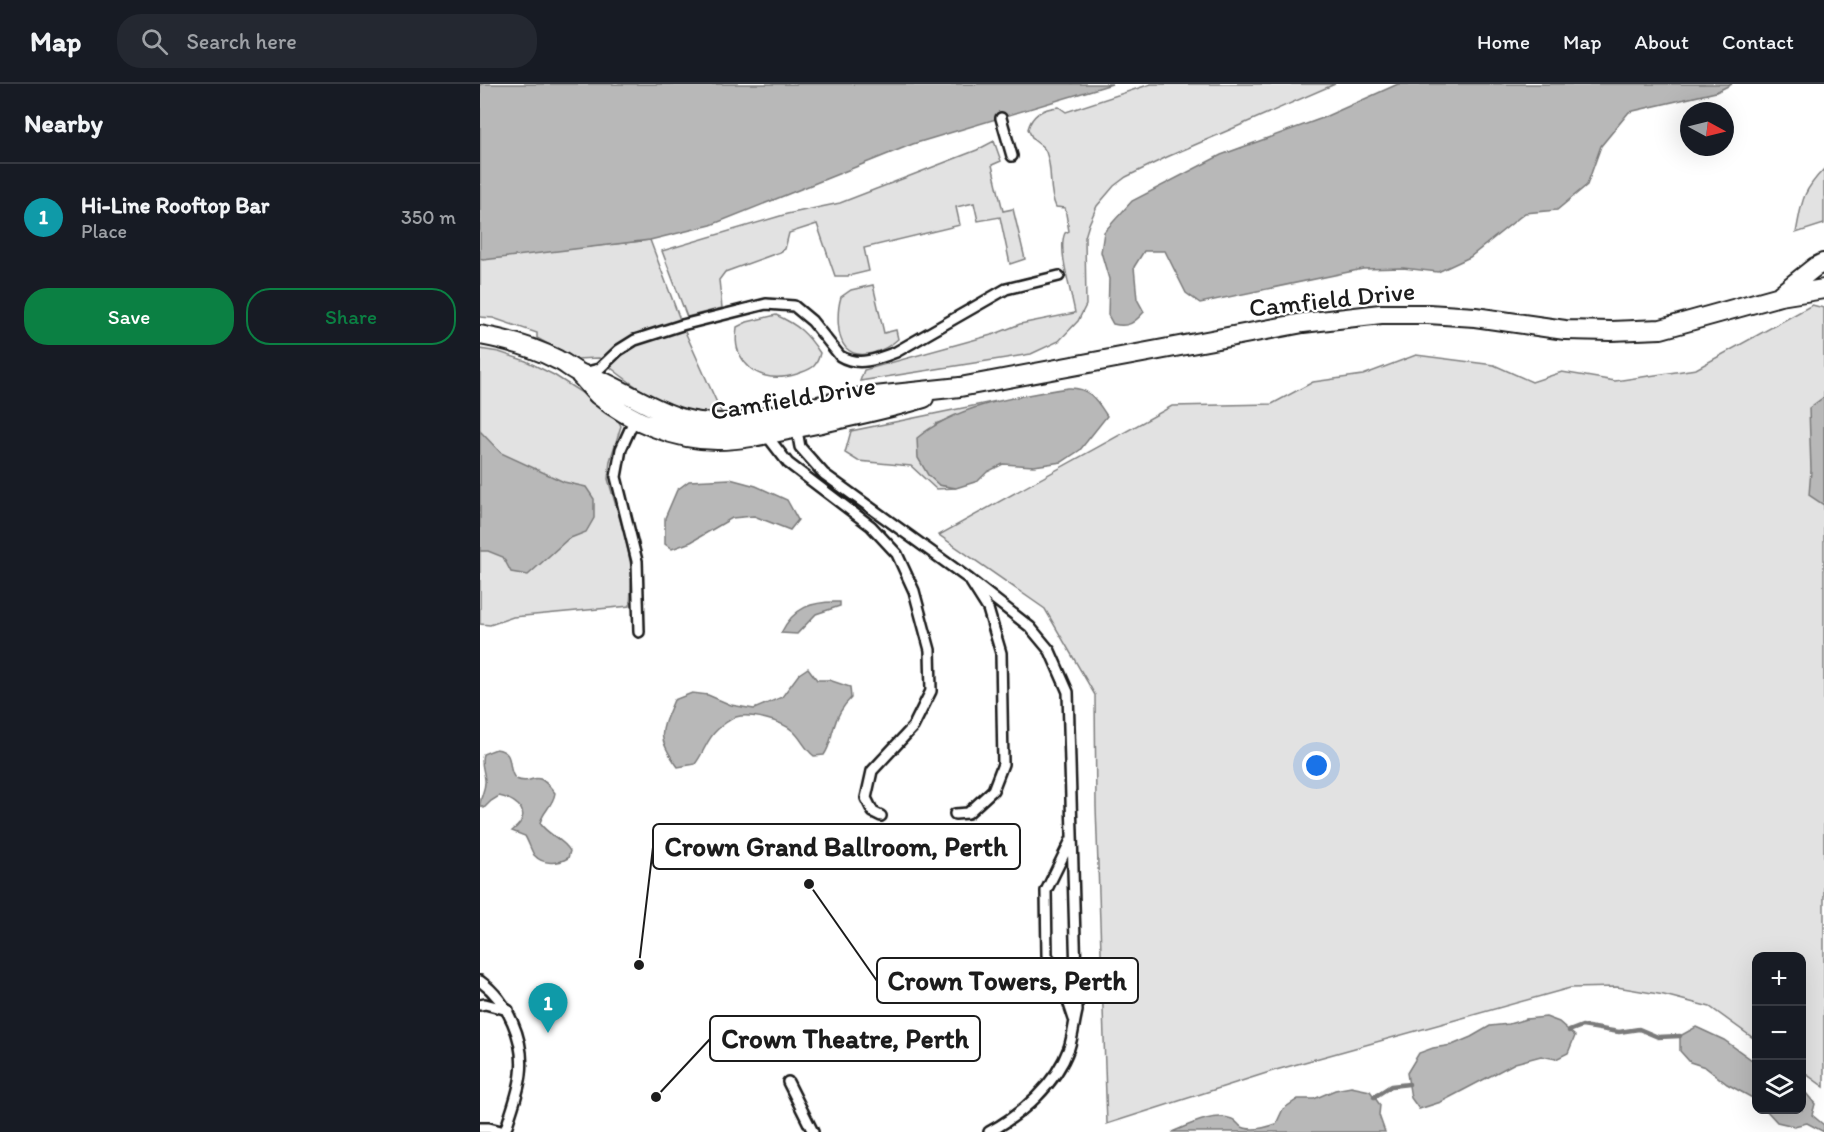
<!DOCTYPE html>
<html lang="en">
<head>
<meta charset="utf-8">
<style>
	:root { --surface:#171b24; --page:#242831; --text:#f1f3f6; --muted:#9ea1a6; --line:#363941; --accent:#0b8043 }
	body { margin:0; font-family:Itim,sans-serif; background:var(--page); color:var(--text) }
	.controls { position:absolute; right:18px; bottom:18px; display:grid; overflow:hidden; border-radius:12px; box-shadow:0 6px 24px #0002 }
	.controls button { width:54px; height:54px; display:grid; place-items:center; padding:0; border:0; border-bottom:2px solid var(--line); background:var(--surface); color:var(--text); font:30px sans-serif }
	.compass { position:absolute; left:1200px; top:18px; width:54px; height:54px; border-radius:50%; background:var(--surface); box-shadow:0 6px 24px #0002; rotate:97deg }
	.you { position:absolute; left:837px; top:682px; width:21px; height:21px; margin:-15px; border:4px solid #fff; border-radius:50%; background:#1a73e8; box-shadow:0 0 0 9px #1a73e833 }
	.badge { display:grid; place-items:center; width:39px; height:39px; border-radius:50%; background:var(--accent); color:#fff; font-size:20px; font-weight:700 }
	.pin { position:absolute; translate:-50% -50px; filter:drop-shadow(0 2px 3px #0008) }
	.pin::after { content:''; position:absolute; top:32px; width:21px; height:18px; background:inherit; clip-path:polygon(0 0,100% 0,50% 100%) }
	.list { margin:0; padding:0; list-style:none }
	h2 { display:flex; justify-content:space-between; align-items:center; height:78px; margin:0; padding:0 24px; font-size:26px }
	h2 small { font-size:20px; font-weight:400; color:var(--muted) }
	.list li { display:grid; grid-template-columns:39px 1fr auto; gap:18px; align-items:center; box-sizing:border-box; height:108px; padding:0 24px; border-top:2px solid var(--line) }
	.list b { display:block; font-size:22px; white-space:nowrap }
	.list p { margin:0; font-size:20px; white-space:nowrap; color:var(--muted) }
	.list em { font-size:20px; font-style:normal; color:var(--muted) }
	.actions { display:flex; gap:12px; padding:18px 24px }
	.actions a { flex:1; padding:14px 0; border:2px solid var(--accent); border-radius:24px; text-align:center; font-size:21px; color:var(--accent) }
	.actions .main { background:var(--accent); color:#fff }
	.icon { flex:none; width:33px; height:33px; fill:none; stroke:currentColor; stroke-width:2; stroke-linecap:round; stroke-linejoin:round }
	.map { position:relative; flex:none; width:1344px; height:1048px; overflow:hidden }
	header { display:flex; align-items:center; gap:36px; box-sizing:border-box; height:84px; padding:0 30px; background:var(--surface); border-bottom:2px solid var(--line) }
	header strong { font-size:28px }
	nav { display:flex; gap:33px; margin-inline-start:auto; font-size:21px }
	.search { width:420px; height:54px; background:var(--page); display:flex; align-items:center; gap:15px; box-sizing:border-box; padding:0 21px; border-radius:24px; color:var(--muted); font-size:22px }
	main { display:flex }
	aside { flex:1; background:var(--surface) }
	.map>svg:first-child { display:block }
</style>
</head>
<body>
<header>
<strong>Map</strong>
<div class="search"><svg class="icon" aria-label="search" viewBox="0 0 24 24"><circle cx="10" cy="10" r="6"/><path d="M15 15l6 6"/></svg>Search here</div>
<nav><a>Home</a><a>Map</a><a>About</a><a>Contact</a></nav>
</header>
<main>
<aside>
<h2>Nearby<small></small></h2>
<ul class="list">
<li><span class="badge" style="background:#0f9aa8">1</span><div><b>Hi-Line Rooftop Bar</b><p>Place</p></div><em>350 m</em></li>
</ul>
<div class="actions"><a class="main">Save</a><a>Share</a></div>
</aside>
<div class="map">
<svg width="1344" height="1048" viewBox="0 0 1344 1048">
	<rect width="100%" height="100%" fill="#fff"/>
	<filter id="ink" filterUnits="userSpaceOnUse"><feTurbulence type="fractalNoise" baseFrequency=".0167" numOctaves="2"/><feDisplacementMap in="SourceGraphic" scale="12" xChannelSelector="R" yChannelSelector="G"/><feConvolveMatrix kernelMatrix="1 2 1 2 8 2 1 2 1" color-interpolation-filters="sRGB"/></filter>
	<g filter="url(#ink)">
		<path fill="#e2e2e2" stroke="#7f7f7f" stroke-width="1.5" d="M 671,0 L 855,0 L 687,73 L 646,93 L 634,102 L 617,122 L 609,140 L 605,153 L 606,221 L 598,237 L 579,257 L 551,270 L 380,297 L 384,286 L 515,250 L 540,240 L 595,229 C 592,210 577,165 585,149 L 589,147 L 585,124 L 576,123 C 568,107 573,88 567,71 C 565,63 561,62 555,57 C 552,55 550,49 548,45 C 552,30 564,24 579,23 L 586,28 Z
			M 514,57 L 521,77 L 512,81 L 523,127 L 533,125 L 545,175 L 530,180 L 520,133 L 498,137 L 494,119 L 476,123 L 480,141 L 384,164 L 389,187 L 368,192 L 355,192 L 337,140 L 309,149 L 305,165 L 300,168 L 245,188 L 239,196 L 242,224 L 207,233 L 182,167 L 307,130 L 360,119 L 497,66 Z
			M 1344,85 L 1344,140 L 1316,149 C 1322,118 1321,109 1344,85 Z
			M 170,156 L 202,241 L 242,330 C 231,330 218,331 208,329 C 182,324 139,291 119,274 L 95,275 L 57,254 L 57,249 L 13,234 L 0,233 L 0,175 Z
			M 393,201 L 404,249 L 416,246 L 418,255 C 406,266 380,278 366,264 C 356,253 357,226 361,213 L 371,206 Z
			M 1332,221 L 1344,224 L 1344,1003 L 1322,987 L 1322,872 L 1276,872 L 1276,956 L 1230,923 L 1184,911 L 1137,903 L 1090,904 L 796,986 L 627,1040 L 616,723 L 615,611 L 565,525 L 459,451 L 692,322 L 792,320 L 833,298 L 883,291 L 936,271 L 1014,281 L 1052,298 L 1082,288 L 1135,297 L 1216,285 Z
			M 296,231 C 318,241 327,249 340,269 C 339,273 337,279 334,282 C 330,286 322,288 317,290 C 295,297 272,294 260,271 C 255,262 256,252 257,243 L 267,238 Z
			M 0,265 L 19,268 L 46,277 L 74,291 L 135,330 L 141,342 L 130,377 L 128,395 L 146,456 L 152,487 L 150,522 L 33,533 L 10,541 L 0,540 Z
			M 517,317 L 455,340 L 459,401 L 476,404 L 456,405 L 431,382 L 378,377 L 365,369 L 371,347 Z"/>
		<path fill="#b8b8b8" stroke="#7a7a7a" stroke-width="1.5" d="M 0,0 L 632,0 L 433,60 L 231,141 L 170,156 L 3,176 L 0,175 Z
			M 918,0 L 1252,0 L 1236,8 L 1149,28 L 1121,62 L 1107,101 L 1077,126 L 1045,129 L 990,173 L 958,188 L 923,184 L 883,185 L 720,219 L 706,209 L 685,167 L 664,167 L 654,183 L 657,215 L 664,228 C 654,239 648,244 633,240 L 628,231 L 629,195 L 621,168 L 624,148 L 652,117 L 741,71 L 840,35 Z
			M 588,304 C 609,303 616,315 627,332 L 600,366 L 582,378 L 554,382 L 523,380 L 507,388 L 498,397 L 476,404 L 459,401 L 448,391 L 438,374 L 437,354 C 479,320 536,313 588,304 Z
			M 1344,313 L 1344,421 L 1329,411 L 1331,386 L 1329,324 Z
			M 0,347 L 21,369 L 84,398 L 106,403 L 114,415 L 114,434 L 106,448 L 88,455 L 48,491 L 31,488 L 23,473 L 8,467 L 0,467 Z
			M 250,395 L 276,402 L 307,416 L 318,436 L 310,446 L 274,432 L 252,434 L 211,458 L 192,465 L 185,460 L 185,434 L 197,406 L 209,397 Z
			M 360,518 L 360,522 L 336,530 L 317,550 L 301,549 C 314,523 332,517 360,518 Z
			M 328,584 L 337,596 L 349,596 L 370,603 L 371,614 C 363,622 357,632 354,643 C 350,654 351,661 344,671 L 334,672 C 325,665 321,654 313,647 C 302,637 270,629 256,633 C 250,635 241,642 237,646 C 226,656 224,669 215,680 L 198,683 C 176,653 180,649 194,616 L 212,609 L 228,611 L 251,621 L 274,625 L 302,613 L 319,590 Z
			M 16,665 C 37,668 25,685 36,695 C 55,703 53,681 75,709 C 73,722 63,727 60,739 C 68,752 83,754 90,767 L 88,774 C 78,780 63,781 54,771 C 51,766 48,757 45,752 L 32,747 C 53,731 40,717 19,712 L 11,717 L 4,724 L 0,721 C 0,712 6,706 5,696 C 4,685 0,680 3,670 Z
			M 1066,933 L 1079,938 L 1095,952 L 1088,969 L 1076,975 L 1061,972 L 1035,979 L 961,1018 L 939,1025 L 931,1014 L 927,989 L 939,969 L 953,964 L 972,961 L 991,953 L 1010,942 L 1029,940 L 1046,935 Z
			M 1216,943 L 1244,956 L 1276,979 L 1276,1016 L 1247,1000 L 1225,983 L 1210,978 L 1200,967 L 1200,952 Z
			M 871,1003 L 890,1007 L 900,1021 L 899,1031 L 905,1048 L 692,1048 C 709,1041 734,1028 752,1035 C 755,1036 758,1040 760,1042 C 770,1048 785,1044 796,1040 L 803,1025 L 818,1015 L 834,1015 L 855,1006 Z
			M 1322,1006 L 1326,1009 L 1335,1020 L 1332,1031 L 1344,1041 L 1344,1048 L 1327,1039 L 1314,1042 L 1297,1038 L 1286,1026 L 1322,1026 Z"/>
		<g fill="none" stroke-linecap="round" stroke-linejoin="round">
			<path stroke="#7a7a7a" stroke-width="4.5" d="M 1089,947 L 1102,942 L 1139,948 L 1159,945 L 1178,953 L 1200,952
				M 894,1013 L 911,1002 L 929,1000"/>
			<g stroke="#1c1c1c" stroke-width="14">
				<path id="lane" d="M 521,34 L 532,72
					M 107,288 L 119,285 L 139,266 L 155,256 L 202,241 L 286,220 L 314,222 L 332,237 L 360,272 C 378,283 398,275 416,268 L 526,205 L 579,192
					M 156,332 L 141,365 L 136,393 L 157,477 L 159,548
					M 316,341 L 320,363 L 344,390 L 489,495 L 508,525 L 521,569 L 523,680 L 513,706 L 488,729 L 475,730
					M 289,349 L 291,357 L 308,379 L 391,442 L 417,470 L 434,507 L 450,566 L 451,607 L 433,643 L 392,687 L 386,714 L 393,728 L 401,732
					M 489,495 L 550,543 L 570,567 L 588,608 L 597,927 C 594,939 593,952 589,964 C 576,1000 542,1030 509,1048
					M 591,756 L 566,807 L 567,871 L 582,899 L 594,935
					M 0,897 C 28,917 45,956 41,990 C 39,1009 30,1030 25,1048
					M 0,921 L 5,920 L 28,926
					M 308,998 L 333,1048
					M 0,1044 L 9,1044 L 25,1048"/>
			</g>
			<g stroke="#1c1c1c" stroke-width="22">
				<path id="street" d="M 1301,210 L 1335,183 L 1343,179
					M 0,251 C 27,256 54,263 78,276 C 85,279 91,285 98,288 C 107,293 118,295 128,300 C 179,325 199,344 261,338 L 376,314 L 480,303 L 823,239 L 901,230 L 948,230 L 995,233 L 1085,246 L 1131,247 L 1181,245 L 1300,212 L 1344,205
					M 100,291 C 106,297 112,305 118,311 C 150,337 196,356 237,356 C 270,356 304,346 337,340 C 373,332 409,325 444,314"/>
			</g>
			<use href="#lane" stroke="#fff" stroke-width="9"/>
			<use href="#street" stroke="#fff" stroke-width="18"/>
		</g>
	</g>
	<g text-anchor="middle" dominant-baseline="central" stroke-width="4.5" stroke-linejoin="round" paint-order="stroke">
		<g font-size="26" fill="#1c1c1c" stroke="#fff">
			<text transform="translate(852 215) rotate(-6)">Camfield Drive</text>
			<text transform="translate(313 314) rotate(-9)">Camfield Drive</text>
		</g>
	</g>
	<path fill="none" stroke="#1c1c1c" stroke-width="2" d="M159 881L173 763M329 800L397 897M176 1013L230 955"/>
	<g fill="#1c1c1c" stroke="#fff" stroke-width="2">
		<circle cx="159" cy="881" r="6"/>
		<circle cx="329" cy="800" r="6"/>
		<circle cx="176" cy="1013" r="6"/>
	</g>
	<g fill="#fff" stroke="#1c1c1c" stroke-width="2">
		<rect x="173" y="740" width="367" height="45" rx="6"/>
		<rect x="397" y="874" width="261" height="45" rx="6"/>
		<rect x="230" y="932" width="270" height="45" rx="6"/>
	</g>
	<g font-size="27" text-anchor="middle" font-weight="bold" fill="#1c1c1c">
		<text x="356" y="772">Crown Grand Ballroom, Perth</text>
		<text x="527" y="906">Crown Towers, Perth</text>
		<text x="365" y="964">Crown Theatre, Perth</text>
	</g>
</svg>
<div class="controls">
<button>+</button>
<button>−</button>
<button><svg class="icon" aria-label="layers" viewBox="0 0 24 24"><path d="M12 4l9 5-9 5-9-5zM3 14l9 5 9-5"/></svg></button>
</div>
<svg class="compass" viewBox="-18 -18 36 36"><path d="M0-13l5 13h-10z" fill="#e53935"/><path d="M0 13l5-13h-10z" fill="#9ea1a6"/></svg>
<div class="you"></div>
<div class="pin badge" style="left:68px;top:949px;background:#0f9aa8">1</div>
</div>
</main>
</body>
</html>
